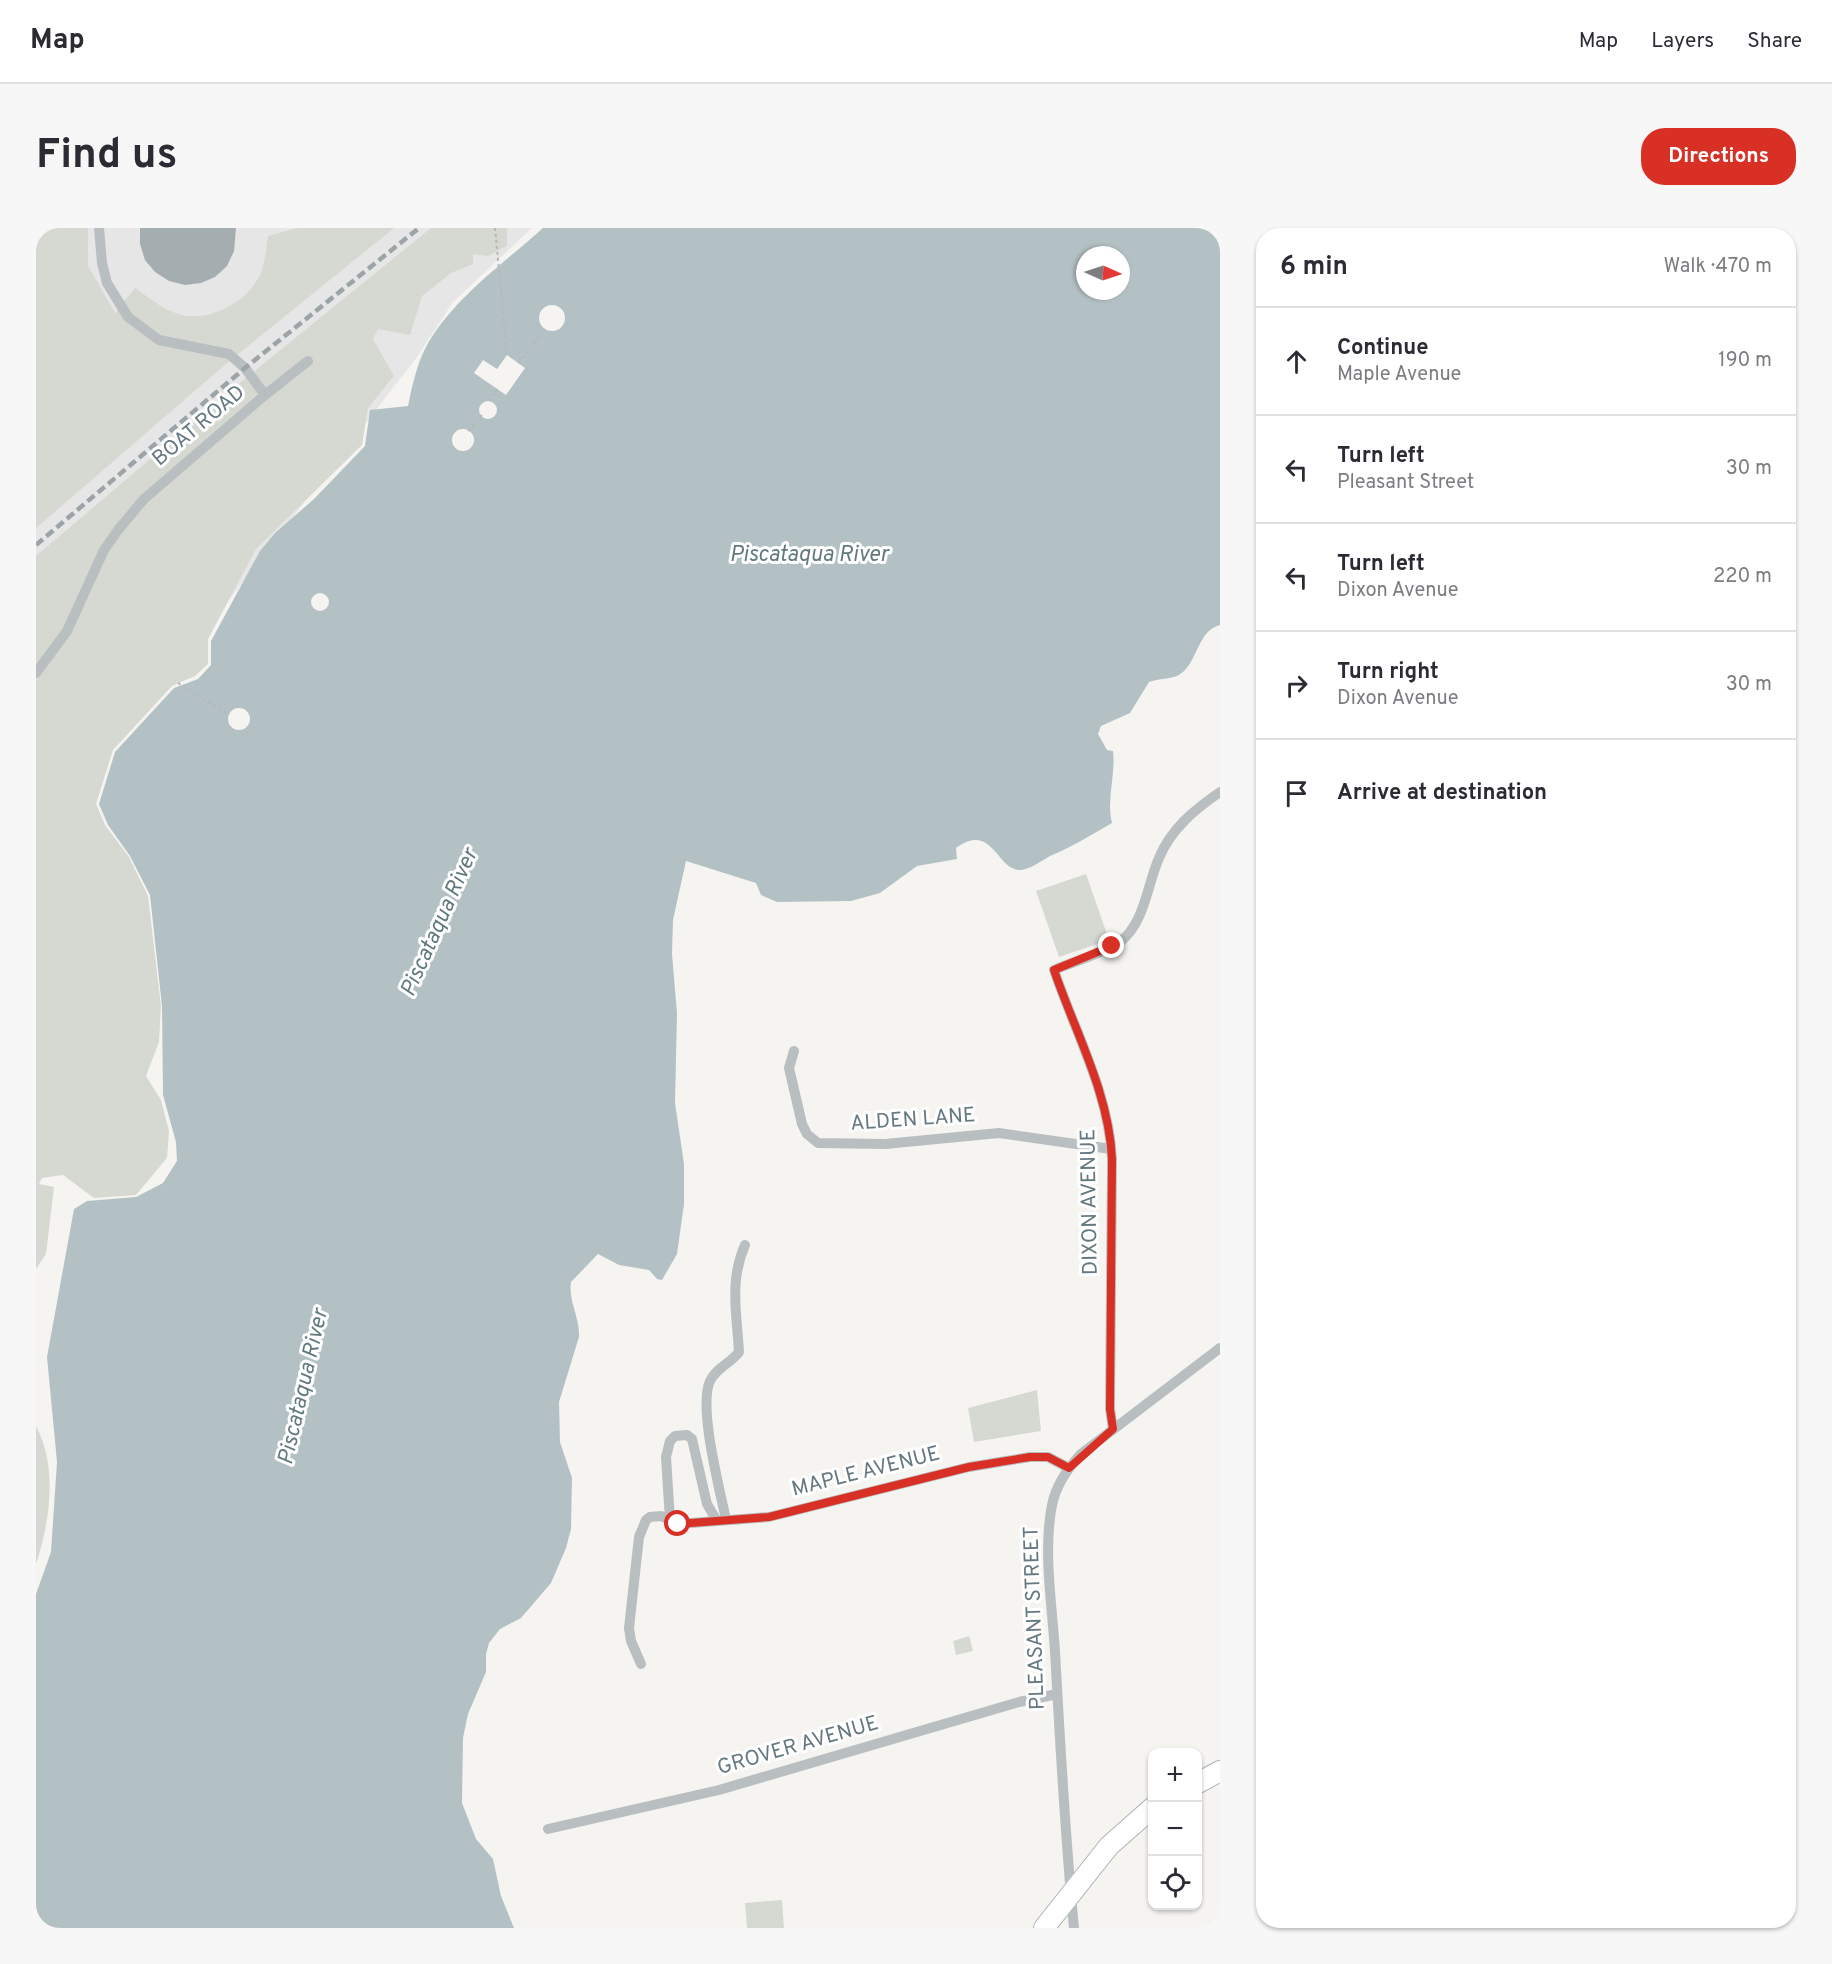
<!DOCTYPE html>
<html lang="en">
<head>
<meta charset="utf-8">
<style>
	:root { --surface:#fff; --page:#f7f7f7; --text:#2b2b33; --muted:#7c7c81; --line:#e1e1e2; --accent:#d93025 }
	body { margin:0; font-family:Overpass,sans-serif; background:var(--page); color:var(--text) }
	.controls { position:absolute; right:18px; bottom:18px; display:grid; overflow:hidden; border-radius:12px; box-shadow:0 2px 4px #0004 }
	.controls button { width:54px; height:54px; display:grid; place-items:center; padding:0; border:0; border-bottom:2px solid var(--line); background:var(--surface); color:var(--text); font:30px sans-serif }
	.compass { position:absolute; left:1040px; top:18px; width:54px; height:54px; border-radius:50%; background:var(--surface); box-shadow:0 2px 4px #0004; rotate:93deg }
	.stop { position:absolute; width:18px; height:18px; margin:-14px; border:4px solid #d93025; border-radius:50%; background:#fff }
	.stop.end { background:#d93025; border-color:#fff; box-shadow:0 2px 6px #0008 }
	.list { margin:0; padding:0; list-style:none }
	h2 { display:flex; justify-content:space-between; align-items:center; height:78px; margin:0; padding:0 24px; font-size:26px }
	h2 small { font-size:20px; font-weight:400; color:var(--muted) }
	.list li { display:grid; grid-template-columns:39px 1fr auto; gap:18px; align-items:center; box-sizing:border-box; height:108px; padding:0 24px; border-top:2px solid var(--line) }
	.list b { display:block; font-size:22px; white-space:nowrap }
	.list p { margin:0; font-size:20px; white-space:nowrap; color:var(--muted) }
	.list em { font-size:20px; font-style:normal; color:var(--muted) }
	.icon { flex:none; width:33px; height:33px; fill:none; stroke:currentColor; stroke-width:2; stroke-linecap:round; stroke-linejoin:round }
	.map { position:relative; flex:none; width:1184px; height:1700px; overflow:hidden; border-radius:24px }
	header { display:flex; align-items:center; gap:36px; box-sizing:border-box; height:84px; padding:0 30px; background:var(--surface); border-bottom:2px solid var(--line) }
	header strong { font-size:28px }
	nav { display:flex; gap:33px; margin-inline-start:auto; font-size:21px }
	.intro { display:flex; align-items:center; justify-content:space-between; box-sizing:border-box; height:144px; padding:0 36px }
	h1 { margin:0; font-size:42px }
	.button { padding:15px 27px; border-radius:24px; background:var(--accent); color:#fff; font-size:21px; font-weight:700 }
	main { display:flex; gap:36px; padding:0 36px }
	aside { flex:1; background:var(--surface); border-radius:24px; box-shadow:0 2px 4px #0004 }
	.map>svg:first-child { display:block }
</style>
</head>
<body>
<header>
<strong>Map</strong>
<nav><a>Map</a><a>Layers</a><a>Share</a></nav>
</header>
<div class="intro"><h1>Find us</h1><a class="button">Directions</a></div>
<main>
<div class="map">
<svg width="1184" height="1700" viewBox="0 0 1184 1700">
	<rect width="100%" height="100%" fill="#f5f4f1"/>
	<path fill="#e5e6e5" d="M 0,0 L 496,0 L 417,74 L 381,129 L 103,488 L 0,406 Z"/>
	<path fill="#d5d9d1" d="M 0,0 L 52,0 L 52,38 L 79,85 L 99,60 C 115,71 132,86 152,88 C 179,91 210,73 223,49 C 229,38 230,21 232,8 L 261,0 L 358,0 L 190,136 L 0,300 Z
		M 395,0 L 471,0 L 471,18 L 452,28 L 437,26 L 437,36 L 415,45 L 386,68 L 374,107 L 342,101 L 337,111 L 358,148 L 332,180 L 326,217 L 220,321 L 172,411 L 172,436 L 159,448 L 136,458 L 77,522 L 60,576 L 69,597 L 93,629 L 112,668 L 125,778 L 123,814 L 110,848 L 125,872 L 133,903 L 131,930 L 100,967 L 58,970 L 27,947 L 6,950 L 3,956 L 18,959 L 10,1026 L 0,1041 L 0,328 L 205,154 Z
		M 1050,646 L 1073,712 L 1023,729 L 1000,663 Z
		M 1001,1162 L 1005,1203 L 938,1214 L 932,1180 Z
		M 0,1198 C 22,1239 14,1294 0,1336 Z
		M 933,1408 L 937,1423 L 920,1427 L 917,1413 Z
		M 746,1672 L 748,1700 L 711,1700 L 709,1675 Z"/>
	<path fill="#b4c1c4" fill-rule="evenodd" d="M 507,0 L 1184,0 L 1184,397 C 1160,403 1162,438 1141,448 C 1133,451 1121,451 1113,454 L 1094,485 L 1065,498 L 1062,506 L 1071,522 L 1077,523 C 1080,547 1070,571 1076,595 C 1055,607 1036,619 1014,628 C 1005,633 995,641 985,642 C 961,644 957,593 920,620 L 921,631 L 881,638 L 844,665 L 815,673 L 741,674 L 725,667 L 720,655 L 650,633 L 637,692 L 636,726 L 641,785 L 639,875 L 648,936 L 648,976 L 641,1026 L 626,1052 L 621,1051 L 613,1042 L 583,1037 L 562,1026 L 535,1054 C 532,1073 544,1089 543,1109 L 523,1174 L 524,1214 L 536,1250 L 535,1301 L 530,1320 L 515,1355 L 485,1390 L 464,1401 L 453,1415 L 450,1426 L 450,1444 L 432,1486 L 427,1510 L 426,1575 L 440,1611 L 457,1631 L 465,1668 L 478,1700 L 0,1700 L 0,1366 L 15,1324 L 21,1234 L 11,1129 L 38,981 L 51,973 L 100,969 L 127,955 L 141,933 L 140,914 L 127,867 L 126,778 L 114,667 L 94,628 L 72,597 L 63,576 L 79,524 L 138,460 L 162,451 L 175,437 L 175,413 L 224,323 L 239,305 L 278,271 L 329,218 L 334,182 L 372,178 C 376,159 380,139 389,121 C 414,73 467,36 507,0 ZM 1049,27 L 1085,27 L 1085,63 L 1049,63 Z"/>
	<path fill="#f5f4f1" d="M503 90a13 13 0 1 1 26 0a13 13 0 1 1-26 0Z
		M 471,127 L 489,140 L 470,167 L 438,145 L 447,132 L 461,141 Z
		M443 182a9 9 0 1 1 18 0a9 9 0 1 1-18 0Z
		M416 212a11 11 0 1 1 22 0a11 11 0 1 1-22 0Z
		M275 374a9 9 0 1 1 18 0a9 9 0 1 1-18 0Z
		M192 491a11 11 0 1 1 22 0a11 11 0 1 1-22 0Z"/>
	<path fill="#a4adb0" d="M 104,0 L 200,0 L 198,23 L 191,38 L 179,49 L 165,55 L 149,57 L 133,53 L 119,44 L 109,32 L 104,16 Z"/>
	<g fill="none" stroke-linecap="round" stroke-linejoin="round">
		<g stroke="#adb3b6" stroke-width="22">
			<path id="major" d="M 1162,1555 L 1184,1543
				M 1008,1700 L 1073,1618 L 1116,1580"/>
		</g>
		<path stroke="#b4b8ba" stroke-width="2" stroke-dasharray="3 3" stroke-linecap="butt" d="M 459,0 L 471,127
			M 483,135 L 509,101
			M 454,173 L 461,161
			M 432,203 L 446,187
			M 142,455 L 193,487"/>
		<path stroke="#b9bfc1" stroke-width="10" d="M 229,167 L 272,133
			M 0,445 L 31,403 L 68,322 L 82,302 L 108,271 L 229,167 L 209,140 L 193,126 L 123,112 L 92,89 L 71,55 L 66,35 L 63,0
			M 758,823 L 753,840 L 766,896 L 771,906 L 782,915 L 849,916 L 963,905 L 1075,921
			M 1077,1201 L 1074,1181 L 1076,931 C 1073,865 1039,804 1018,742 C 1036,734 1071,724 1085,713 C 1109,694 1111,657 1123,630 C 1135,601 1158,582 1184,564
			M 634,1292 L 630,1229 L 634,1213 L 639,1208 L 651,1207 L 656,1211 L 671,1276 L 681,1293
			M 690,1292 C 684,1262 662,1179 674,1153 C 680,1140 695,1135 703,1124 C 701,1087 693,1053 709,1017
			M 605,1436 L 595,1413 L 593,1400 L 603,1309 L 610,1292 L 614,1289 L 625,1288 L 642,1296 L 733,1289 L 933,1239 L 994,1229 L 1012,1229 L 1033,1240
			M 512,1601 L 683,1562 L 983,1474 L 1021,1466
			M 1038,1700 C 1029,1608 1024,1515 1019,1423 C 1016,1376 1007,1323 1016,1277 C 1020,1257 1031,1241 1045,1226 L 1184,1120"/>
		<use href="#major" stroke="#fff" stroke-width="20"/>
		<path stroke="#9ca4a7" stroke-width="4.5" stroke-dasharray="9 4.5" stroke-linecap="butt" d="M 0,317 L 209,140 L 383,0"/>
	</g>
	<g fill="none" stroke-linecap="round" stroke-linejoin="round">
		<path stroke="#d93025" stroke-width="8" d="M 642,1296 L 733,1289 L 933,1239 L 994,1229 L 1012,1229 L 1033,1240 L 1077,1201 L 1074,1181 L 1076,931 C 1073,865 1039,804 1018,742 L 1076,718"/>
	</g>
	<g text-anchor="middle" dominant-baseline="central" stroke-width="6" stroke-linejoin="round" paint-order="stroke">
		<g font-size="21" fill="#667980" stroke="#fff">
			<text transform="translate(163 198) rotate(-40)">BOAT ROAD</text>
			<text transform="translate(877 892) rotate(-4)">ALDEN LANE</text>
			<text transform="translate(1054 974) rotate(-91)">DIXON AVENUE</text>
			<text transform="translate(830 1244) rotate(-14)">MAPLE AVENUE</text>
			<text transform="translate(999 1390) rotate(-92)">PLEASANT STREET</text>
			<text transform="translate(762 1518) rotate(-16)">GROVER AVENUE</text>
		</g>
		<g font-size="22" font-style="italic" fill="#627a7d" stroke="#fff">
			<text x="773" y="327">Piscataqua River</text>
			<text transform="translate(404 695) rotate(-66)">Piscataqua River</text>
			<text transform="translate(268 1159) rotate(-77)">Piscataqua River</text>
		</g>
	</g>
</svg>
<div class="controls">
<button>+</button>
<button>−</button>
<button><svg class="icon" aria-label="locate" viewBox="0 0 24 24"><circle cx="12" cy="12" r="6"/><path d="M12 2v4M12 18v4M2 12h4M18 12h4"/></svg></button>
</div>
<svg class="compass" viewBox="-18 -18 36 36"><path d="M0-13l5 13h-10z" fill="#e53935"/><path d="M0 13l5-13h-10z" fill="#7c7c81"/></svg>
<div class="stop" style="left:642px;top:1296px"></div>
<div class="stop end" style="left:1076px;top:718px"></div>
</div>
<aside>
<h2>6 min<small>Walk · 470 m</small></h2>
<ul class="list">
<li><svg class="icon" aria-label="ahead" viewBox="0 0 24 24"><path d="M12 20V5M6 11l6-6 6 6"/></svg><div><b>Continue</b><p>Maple Avenue</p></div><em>190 m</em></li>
<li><svg class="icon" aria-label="left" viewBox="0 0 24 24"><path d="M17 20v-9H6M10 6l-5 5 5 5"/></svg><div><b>Turn left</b><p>Pleasant Street</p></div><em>30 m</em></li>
<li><svg class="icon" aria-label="left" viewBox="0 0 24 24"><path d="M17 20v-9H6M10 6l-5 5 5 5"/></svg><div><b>Turn left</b><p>Dixon Avenue</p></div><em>220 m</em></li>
<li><svg class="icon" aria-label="right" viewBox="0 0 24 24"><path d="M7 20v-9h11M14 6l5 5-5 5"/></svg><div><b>Turn right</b><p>Dixon Avenue</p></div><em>30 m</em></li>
<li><svg class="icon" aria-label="arrive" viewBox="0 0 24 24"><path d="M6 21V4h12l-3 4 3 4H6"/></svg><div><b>Arrive at destination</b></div></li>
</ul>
</aside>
</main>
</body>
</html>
